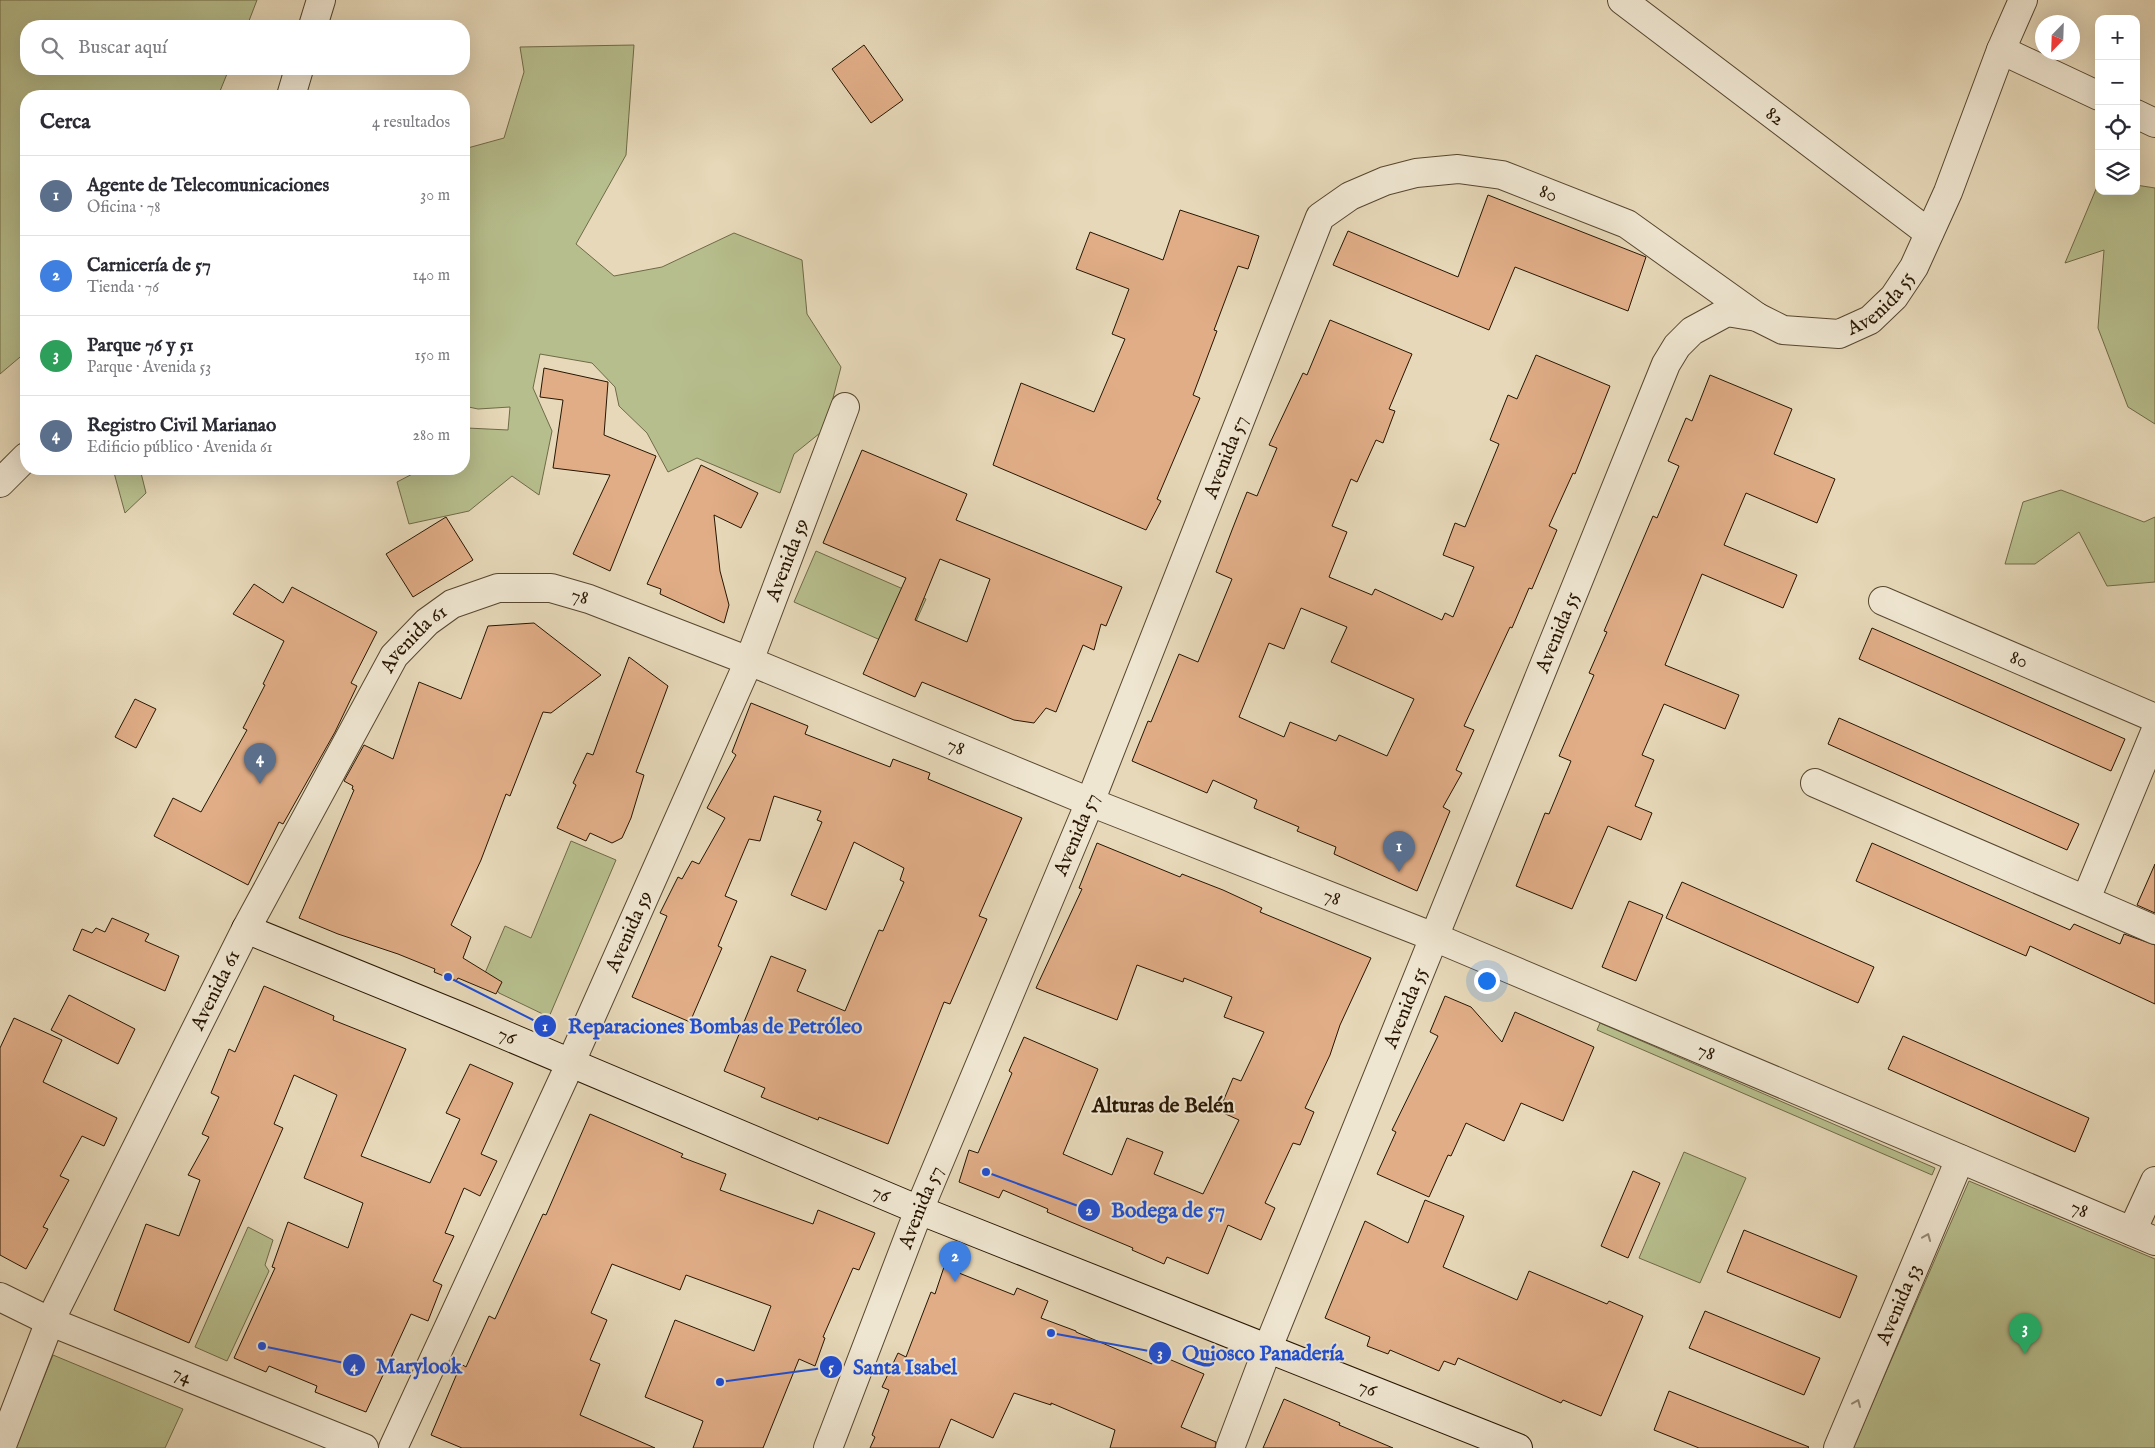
<!DOCTYPE html>
<html lang="es">
<head>
<meta charset="utf-8">
<style>
	:root { --surface:#fff; --page:#f7f7f7; --text:#2b2b33; --muted:#7c7c81; --line:#e1e1e2; --accent:#8f2418 }
	body { margin:0; font-family:"IM FELL English",serif; background:var(--page); color:var(--text) }
	.controls { position:absolute; right:15px; top:15px; display:grid; overflow:hidden; border-radius:10px; box-shadow:0 5px 20px #0002 }
	.controls button { width:45px; height:45px; display:grid; place-items:center; padding:0; border:0; border-bottom:1px solid var(--line); background:var(--surface); color:var(--text); font:25px sans-serif }
	.compass { position:absolute; left:2035px; top:15px; width:45px; height:45px; border-radius:50%; background:var(--surface); box-shadow:0 5px 20px #0002; rotate:203deg }
	.you { position:absolute; left:1486px; top:980px; width:18px; height:18px; margin:-12px; border:4px solid #fff; border-radius:50%; background:#1a73e8; box-shadow:0 0 0 8px #1a73e833 }
	.badge { display:grid; place-items:center; width:32px; height:32px; border-radius:50%; background:var(--accent); color:#fff; font-size:16px; font-weight:700 }
	.pin { position:absolute; translate:-50% -41px; filter:drop-shadow(0 1px 2px #0008) }
	.pin::after { content:''; position:absolute; top:26px; width:18px; height:15px; background:inherit; clip-path:polygon(0 0,100% 0,50% 100%) }
	.list { margin:0; padding:0; list-style:none }
	h2 { display:flex; justify-content:space-between; align-items:center; height:65px; margin:0; padding:0 20px; font-size:21px }
	h2 small { font-size:16px; font-weight:400; color:var(--muted) }
	.list li { display:grid; grid-template-columns:32px 1fr auto; gap:15px; align-items:center; box-sizing:border-box; height:80px; padding:0 20px; border-top:1px solid var(--line) }
	.list b { display:block; font-size:19px; white-space:nowrap }
	.list p { margin:0; font-size:16px; white-space:nowrap; color:var(--muted) }
	.list em { font-size:16px; font-style:normal; color:var(--muted) }
	.icon { flex:none; width:28px; height:28px; fill:none; stroke:currentColor; stroke-width:2; stroke-linecap:round; stroke-linejoin:round }
	.map { position:relative; flex:none; width:2155px; height:1448px; overflow:hidden }
	.search { position:absolute; background:var(--surface); box-shadow:0 5px 20px #0002; left:20px; top:20px; width:450px; height:55px; display:flex; align-items:center; gap:12px; box-sizing:border-box; padding:0 18px; border-radius:20px; color:var(--muted); font-size:19px }
	.panel { position:absolute; background:var(--surface); box-shadow:0 5px 20px #0002; left:20px; top:90px; width:450px; height:385px; border-radius:20px }
	.map>svg:first-child { display:block }
</style>
</head>
<body>
<div class="map">
<svg width="2155" height="1448" viewBox="0 0 2155 1448">
	<rect width="100%" height="100%" fill="#e6d8b8"/>
	<filter id="stains"><feTurbulence type="fractalNoise" baseFrequency=".004" numOctaves="4"/><feColorMatrix values="0 0 0 0 .2 0 0 0 0 .09 0 0 0 0 .02 0 0 0 .5 -.17"/></filter>
	<radialGradient id="worn" r=".72"><stop offset=".6" stop-color="#630" stop-opacity="0"/><stop offset="1" stop-color="#630" stop-opacity=".3"/></radialGradient>
	<path fill="#b7be8d" stroke="#6f6a47" d="M 0,0 L 257,0 L 247,26 L 26,26 L 26,69 L 229,69 L 218,96 L 26,96 L 26,352 L 0,374 Z
		M 634,45 L 626,155 L 576,244 L 614,276 L 662,267 L 734,233 L 802,260 L 807,314 L 841,367 L 825,429 L 794,454 L 780,493 L 697,458 L 668,472 L 647,433 L 619,406 L 615,387 L 592,363 L 540,354 L 533,388 L 552,431 L 539,495 L 512,476 L 469,511 L 409,524 L 397,482 L 422,469 L 464,469 L 464,432 L 467,428 L 508,430 L 510,407 L 478,409 L 464,406 L 464,149 L 504,138 L 524,72 L 520,47 Z
		M 2099,182 L 2099,191 L 2136,191 L 2136,185 L 2155,188 L 2155,424 L 2128,407 L 2098,328 L 2104,250 L 2065,263 Z
		M 113,469 L 140,469 L 146,493 L 125,513 Z
		M 2061,490 L 2144,522 L 2155,517 L 2155,582 L 2107,586 L 2079,532 L 2035,564 L 2005,564 L 2023,502 Z
		M 816,551 L 926,599 L 903,650 L 794,602 Z
		M 571,841 L 616,860 L 549,1017 L 499,993 L 485,973 L 505,926 L 531,938 Z
		M 1600,1023 L 1935,1168 L 1932,1175 L 1597,1030 Z
		M 1684,1152 L 1746,1178 L 1700,1283 L 1639,1258 Z
		M 1969,1181 L 2155,1259 L 2155,1448 L 1853,1448 Z
		M 248,1227 L 273,1240 L 265,1265 L 269,1271 L 227,1361 L 195,1347 Z
		M 53,1355 L 183,1409 L 165,1448 L 15,1448 Z"/>
	<path fill="#e0ad87" stroke="#271501" fill-rule="evenodd" d="M 864,45 L 903,100 L 871,123 L 832,69 Z
		M 1488,195 L 1646,257 L 1628,311 L 1515,267 L 1489,330 L 1333,265 L 1348,231 L 1458,277 Z
		M 1180,210 L 1259,236 L 1248,269 L 1238,266 L 1214,330 L 1217,331 L 1193,395 L 1200,398 L 1157,499 L 1161,501 L 1146,530 L 993,465 L 1021,383 L 1094,412 L 1125,339 L 1112,334 L 1129,289 L 1076,269 L 1090,232 L 1163,260 Z
		M 1330,320 L 1412,354 L 1389,409 L 1395,411 L 1383,443 L 1376,440 L 1357,482 L 1351,479 L 1332,526 L 1347,532 L 1329,577 L 1372,595 L 1375,589 L 1442,620 L 1445,613 L 1453,617 L 1474,567 L 1443,555 L 1455,523 L 1465,527 L 1499,444 L 1490,440 L 1508,395 L 1517,399 L 1536,355 L 1610,386 L 1575,474 L 1573,473 L 1549,526 L 1557,530 L 1532,589 L 1529,588 L 1512,628 L 1510,627 L 1464,726 L 1474,730 L 1456,770 L 1462,773 L 1443,807 L 1450,811 L 1417,891 L 1334,854 L 1336,847 L 1297,831 L 1299,827 L 1254,808 L 1257,800 L 1213,780 L 1207,793 L 1132,761 L 1148,721 L 1151,722 L 1179,654 L 1198,662 L 1232,579 L 1216,572 L 1232,530 L 1247,492 L 1257,496 L 1277,448 L 1269,445 L 1303,373 L 1307,375 ZM 1301,608 L 1347,627 L 1331,662 L 1414,699 L 1387,756 L 1339,735 L 1336,741 L 1290,722 L 1284,737 L 1239,717 L 1269,643 L 1284,649 Z
		M 544,368 L 608,382 L 604,435 L 656,456 L 610,571 L 573,554 L 610,475 L 553,468 L 563,400 L 540,397 Z
		M 1710,375 L 1792,409 L 1774,454 L 1835,479 L 1817,523 L 1746,493 L 1724,545 L 1797,575 L 1783,608 L 1702,574 L 1665,665 L 1739,695 L 1725,729 L 1664,704 L 1642,755 L 1654,760 L 1635,806 L 1652,813 L 1641,840 L 1608,826 L 1572,909 L 1516,886 L 1545,813 L 1549,814 L 1571,761 L 1559,756 L 1594,675 L 1589,673 L 1607,632 L 1604,631 L 1653,516 L 1657,518 L 1679,466 L 1668,461 L 1686,418 L 1692,421 Z
		M 862,450 L 967,494 L 956,520 L 1122,587 L 1106,626 L 1101,624 L 1094,650 L 1083,645 L 1056,712 L 1046,708 L 1034,723 L 1014,720 L 922,682 L 915,697 L 863,674 L 906,578 L 823,543 ZM 940,559 L 990,579 L 967,642 L 915,620 Z
		M 701,465 L 758,493 L 741,528 L 714,515 L 720,571 L 729,605 L 724,623 L 660,594 L 661,589 L 647,584 Z
		M 446,517 L 473,560 L 413,597 L 386,554 Z
		M 254,584 L 283,603 L 292,587 L 377,632 L 351,683 L 357,686 L 335,732 L 283,824 L 279,822 L 248,885 L 154,836 L 173,798 L 201,812 L 247,730 L 243,728 L 265,685 L 263,684 L 284,641 L 233,614 Z
		M 534,623 L 601,675 L 551,713 L 543,712 L 510,796 L 506,794 L 481,860 L 451,925 L 471,937 L 463,958 L 502,982 L 496,994 L 458,978 L 456,981 L 434,972 L 435,969 L 398,954 L 338,934 L 299,918 L 354,790 L 352,789 L 353,786 L 344,781 L 364,745 L 393,759 L 419,682 L 461,699 L 488,626 Z
		M 1872,628 L 2125,739 L 2111,771 L 1859,659 Z
		M 629,657 L 668,686 L 636,772 L 644,775 L 631,818 L 622,838 L 612,843 L 590,833 L 586,841 L 557,828 L 576,785 L 573,783 L 587,753 L 593,755 Z
		M 135,699 L 156,709 L 136,748 L 115,737 Z
		M 751,703 L 808,726 L 805,734 L 890,767 L 893,759 L 930,773 L 928,779 L 1022,818 L 979,916 L 987,919 L 950,1004 L 944,1002 L 888,1144 L 819,1117 L 818,1120 L 761,1097 L 765,1088 L 724,1071 L 771,956 L 806,970 L 797,991 L 845,1011 L 879,930 L 883,931 L 904,882 L 900,880 L 904,868 L 854,842 L 826,910 L 791,895 L 822,822 L 817,820 L 821,811 L 774,796 L 760,841 L 749,839 L 725,896 L 737,901 L 718,946 L 722,948 L 690,1022 L 632,997 L 667,916 L 660,913 L 678,877 L 682,879 L 692,861 L 699,864 L 725,818 L 707,808 L 736,755 L 732,752 Z
		M 1839,718 L 2079,824 L 2067,850 L 1828,744 Z
		M 1097,843 L 1180,877 L 1182,874 L 1223,890 L 1262,908 L 1260,912 L 1371,958 L 1340,1025 L 1330,1055 L 1305,1108 L 1314,1112 L 1300,1145 L 1293,1143 L 1265,1203 L 1275,1208 L 1261,1240 L 1228,1225 L 1208,1274 L 1167,1257 L 1164,1264 L 1132,1250 L 1133,1248 L 1047,1212 L 1048,1209 L 1003,1190 L 999,1198 L 959,1182 L 969,1150 L 978,1153 L 1012,1073 L 1009,1071 L 1024,1037 L 1098,1069 L 1063,1154 L 1112,1175 L 1127,1138 L 1163,1152 L 1154,1174 L 1203,1194 L 1239,1120 L 1219,1111 L 1233,1078 L 1241,1081 L 1264,1032 L 1224,1017 L 1232,997 L 1184,978 L 1183,982 L 1137,965 L 1117,1020 L 1036,988 L 1082,889 L 1079,888 Z
		M 1872,843 L 2070,930 L 2074,924 L 2120,944 L 2124,934 L 2155,945 L 2155,1004 L 2030,946 L 2026,956 L 1856,881 Z
		M 2155,864 L 2155,913 L 2137,905 Z
		M 1682,882 L 1874,967 L 1858,1003 L 1666,918 Z
		M 1629,901 L 1663,915 L 1636,981 L 1602,967 Z
		M 112,918 L 149,934 L 145,941 L 179,956 L 165,991 L 73,950 L 82,929 L 92,933 L 96,928 L 105,932 Z
		M 264,986 L 334,1016 L 333,1020 L 406,1049 L 361,1156 L 430,1183 L 460,1119 L 446,1113 L 470,1064 L 513,1083 L 481,1154 L 497,1161 L 480,1196 L 464,1188 L 445,1233 L 454,1236 L 433,1281 L 442,1285 L 428,1321 L 411,1314 L 366,1412 L 315,1392 L 317,1386 L 269,1366 L 266,1372 L 234,1358 L 275,1268 L 272,1267 L 288,1222 L 348,1248 L 363,1203 L 304,1178 L 337,1095 L 294,1075 L 274,1124 L 283,1128 L 189,1343 L 114,1310 L 146,1224 L 179,1236 L 200,1180 L 188,1175 L 209,1137 L 202,1134 L 219,1097 L 211,1093 L 229,1049 L 235,1052 Z
		M 69,995 L 135,1029 L 118,1064 L 51,1030 Z
		M 1445,996 L 1471,1007 L 1502,1042 L 1515,1012 L 1594,1047 L 1563,1121 L 1521,1103 L 1504,1141 L 1466,1123 L 1451,1156 L 1448,1155 L 1429,1197 L 1377,1174 L 1396,1132 L 1392,1130 L 1438,1036 L 1430,1032 Z
		M 14,1018 L 62,1040 L 43,1082 L 117,1118 L 104,1146 L 82,1136 L 60,1176 L 69,1180 L 43,1227 L 48,1229 L 26,1269 L 0,1255 L 0,1048 Z
		M 1903,1036 L 2089,1118 L 2075,1152 L 1888,1069 Z
		M 590,1114 L 683,1154 L 681,1157 L 726,1174 L 720,1190 L 813,1224 L 818,1210 L 875,1233 L 859,1270 L 853,1268 L 823,1337 L 825,1338 L 815,1366 L 799,1359 L 763,1448 L 693,1448 L 703,1421 L 645,1397 L 675,1320 L 754,1351 L 771,1306 L 686,1275 L 680,1290 L 612,1264 L 591,1313 L 607,1320 L 590,1360 L 600,1364 L 580,1415 L 655,1448 L 462,1448 L 431,1435 L 461,1364 L 466,1367 L 489,1316 L 495,1319 L 543,1214 L 546,1215 Z
		M 1633,1171 L 1660,1183 L 1628,1258 L 1601,1246 Z
		M 1425,1200 L 1464,1216 L 1443,1267 L 1517,1300 L 1529,1271 L 1607,1304 L 1609,1301 L 1643,1316 L 1601,1416 L 1563,1400 L 1561,1403 L 1458,1358 L 1455,1365 L 1444,1361 L 1439,1371 L 1390,1350 L 1388,1354 L 1367,1346 L 1370,1337 L 1325,1318 L 1365,1221 L 1408,1243 Z
		M 1744,1230 L 1857,1276 L 1840,1318 L 1727,1272 Z
		M 944,1267 L 1014,1295 L 1017,1288 L 1048,1301 L 1041,1318 L 1076,1331 L 1076,1332 L 1152,1364 L 1157,1354 L 1204,1374 L 1181,1427 L 1216,1442 L 1215,1448 L 1110,1448 L 1115,1430 L 1051,1403 L 1051,1405 L 1014,1393 L 993,1438 L 951,1419 L 939,1448 L 870,1448 L 875,1437 L 872,1435 L 889,1390 L 882,1387 L 898,1353 L 906,1357 L 931,1292 L 935,1294 Z
		M 1705,1311 L 1820,1358 L 1804,1395 L 1689,1348 Z
		M 1669,1391 L 1809,1447 L 1808,1448 L 1699,1448 L 1654,1430 Z
		M 1284,1399 L 1340,1423 L 1339,1425 L 1393,1448 L 1263,1448 Z"/>
	<g fill="none" stroke-linecap="round" stroke-linejoin="round">
		<g stroke="#57462f" stroke-width="30">
			<g id="street">
				<path id="s1" d="M 1622,0 L 1929,233"/>
				<path d="M 313,26 L 321,0"/>
				<path d="M 2001,50 L 2099,96"/>
				<path d="M 291,96 L 299,69"/>
				<path d="M 2136,114 L 2155,123"/>
				<path d="M 0,483 L 26,457"/>
				<path id="s2" d="M 1883,601 L 2155,718"/>
				<path d="M 1815,783 L 2155,930"/>
				<path d="M 2086,899 L 2155,732"/>
				<path d="M 2132,1231 L 2155,1181"/>
				<path id="s3" d="M 0,1297 L 51,1322 L 364,1448"/>
				<path id="s4" d="M 1,1448 L 50,1321 L 246,929 L 394,656 L 427,622 L 452,604 L 498,588 L 551,588 L 589,599 L 749,661 L 1090,802 L 1434,937 L 2155,1241"/>
				<path id="s5" d="M 393,1448 L 571,1062 L 749,661 L 845,407"/>
				<path id="s6" d="M 828,1448 L 919,1210 L 1090,802 L 1320,217 L 1350,196 L 1385,181 L 1416,173 L 1458,169 L 1502,175 L 1627,224 L 1757,317"/>
				<path id="s7" d="M 1230,1448 L 1267,1350 L 1666,364 L 1677,346 L 1692,331 L 1727,312 L 1757,317 L 1783,330 L 1839,334 L 1870,320 L 1894,297 L 1914,267 L 1948,192 L 2001,50 L 2023,0"/>
				<path id="s8" d="M 1838,1448 L 1960,1159"/>
			</g>
		</g>
		<g stroke="#271501" stroke-width="30">
			<g id="secondary">
				<path id="s9" d="M 246,929 L 462,1017 L 919,1210 L 1518,1448"/>
			</g>
		</g>
		<use href="#street" stroke="#efe6d1" stroke-width="28"/>
		<use href="#secondary" stroke="#efe6d1" stroke-width="28"/>
	</g>
	<defs><path id="oneway-chevron" d="M-2-3.5L2.5 0L-2 3.5" fill="none" stroke-width="1.6" stroke-linecap="round" stroke-linejoin="round" transform="scale(1.25)"/></defs>
	<g stroke="#958873">
		<use href="#oneway-chevron" transform="translate(1927 1237) rotate(-68)"/>
		<use href="#oneway-chevron" transform="translate(1857 1403) rotate(-67)"/>
	</g>
	<g text-anchor="middle" dominant-baseline="central" stroke-width="4" stroke-linejoin="round" paint-order="stroke">
		<g font-size="20" fill="#271501" stroke="#efe6d1">
			<text stroke="none"><textPath href="#s1" startOffset="192">82</textPath></text>
			<text stroke="none"><textPath href="#s6" startOffset="1569">80</textPath></text>
			<text stroke="none"><textPath href="#s7" startOffset="1419">Avenida 55</textPath></text>
			<text stroke="none"><textPath href="#s6" startOffset="1068">Avenida 57</textPath></text>
			<text stroke="none"><textPath href="#s5" startOffset="972">Avenida 59</textPath></text>
			<text stroke="none"><textPath href="#s4" startOffset="1095">78</textPath></text>
			<text stroke="none"><textPath href="#s7" startOffset="879">Avenida 55</textPath></text>
			<text stroke="none"><textPath href="#s4" startOffset="911">Avenida 61</textPath></text>
			<text stroke="none"><textPath href="#s2" startOffset="148">80</textPath></text>
			<text stroke="none"><textPath href="#s4" startOffset="1500">78</textPath></text>
			<text stroke="none"><textPath href="#s6" startOffset="662">Avenida 57</textPath></text>
			<text stroke="none"><textPath href="#s4" startOffset="1905">78</textPath></text>
			<text stroke="none"><textPath href="#s5" startOffset="568">Avenida 59</textPath></text>
			<text stroke="none"><textPath href="#s4" startOffset="506">Avenida 61</textPath></text>
			<text stroke="none"><textPath href="#s7" startOffset="474">Avenida 55</textPath></text>
			<text stroke="none"><textPath href="#s9" startOffset="282">76</textPath></text>
			<text stroke="none"><textPath href="#s4" startOffset="2310">78</textPath></text>
			<text stroke="none"><textPath href="#s9" startOffset="688">76</textPath></text>
			<text stroke="none"><textPath href="#s6" startOffset="258">Avenida 57</textPath></text>
			<text stroke="none"><textPath href="#s4" startOffset="2715">78</textPath></text>
			<text stroke="none"><textPath href="#s8" startOffset="156">Avenida 53</textPath></text>
			<text stroke="none"><textPath href="#s3" startOffset="198">74</textPath></text>
			<text stroke="none"><textPath href="#s9" startOffset="1212">76</textPath></text>
		</g>
		<g font-size="21" font-weight="bold" fill="#271501" stroke="#efe6d1">
			<text x="1163" y="1106">Alturas de Belén</text>
		</g>
	</g>
	<path fill="none" stroke="#1d4ed8" stroke-width="2" d="M448 977L545 1026M986 1172L1089 1210M1051 1333L1160 1353M262 1346L354 1365M720 1382L831 1367"/>
	<g fill="#1d4ed8" stroke="#efe6d1" stroke-width="2">
		<circle cx="448" cy="977" r="5"/>
		<circle cx="986" cy="1172" r="5"/>
		<circle cx="1051" cy="1333" r="5"/>
		<circle cx="262" cy="1346" r="5"/>
		<circle cx="720" cy="1382" r="5"/>
		<circle cx="545" cy="1026" r="12"/>
		<circle cx="1089" cy="1210" r="12"/>
		<circle cx="1160" cy="1353" r="12"/>
		<circle cx="354" cy="1365" r="12"/>
		<circle cx="831" cy="1367" r="12"/>
	</g>
	<g font-size="15" text-anchor="middle" font-weight="bold" fill="#fff">
		<text x="545" y="1031">1</text>
		<text x="1089" y="1215">2</text>
		<text x="1160" y="1358">3</text>
		<text x="354" y="1371">4</text>
		<text x="831" y="1372">5</text>
	</g>
	<g font-size="21" text-anchor="middle" font-weight="bold" fill="#1d4ed8" stroke="#efe6d1" stroke-width="4" stroke-linejoin="round" paint-order="stroke">
		<text x="715" y="1033">Reparaciones Bombas de Petróleo</text>
		<text x="1168" y="1217">Bodega de 57</text>
		<text x="1263" y="1360">Quiosco Panadería</text>
		<text x="419" y="1373">Marylook</text>
		<text x="905" y="1374">Santa Isabel</text>
	</g>
	<rect width="100%" height="100%" filter="url(#stains)"/>
	<rect width="100%" height="100%" fill="url(#worn)"/>
</svg>
<div class="controls">
<button>+</button>
<button>−</button>
<button><svg class="icon" aria-label="locate" viewBox="0 0 24 24"><circle cx="12" cy="12" r="6"/><path d="M12 2v4M12 18v4M2 12h4M18 12h4"/></svg></button>
<button><svg class="icon" aria-label="layers" viewBox="0 0 24 24"><path d="M12 4l9 5-9 5-9-5zM3 14l9 5 9-5"/></svg></button>
</div>
<svg class="compass" viewBox="-18 -18 36 36"><path d="M0-13l5 13h-10z" fill="#e53935"/><path d="M0 13l5-13h-10z" fill="#7c7c81"/></svg>
<div class="you"></div>
<div class="pin badge" style="left:1399px;top:872px;background:#5c6f8a">1</div>
<div class="pin badge" style="left:955px;top:1282px;background:#3f7fe0">2</div>
<div class="pin badge" style="left:2025px;top:1354px;background:#2e9e5b">3</div>
<div class="pin badge" style="left:260px;top:784px;background:#5c6f8a">4</div>
<div class="search"><svg class="icon" aria-label="search" viewBox="0 0 24 24"><circle cx="10" cy="10" r="6"/><path d="M15 15l6 6"/></svg>Buscar aquí</div>
<section class="panel">
<h2>Cerca<small>4 resultados</small></h2>
<ul class="list">
<li><span class="badge" style="background:#5c6f8a">1</span><div><b>Agente de Telecomunicaciones</b><p>Oficina · 78</p></div><em>30 m</em></li>
<li><span class="badge" style="background:#3f7fe0">2</span><div><b>Carnicería de 57</b><p>Tienda · 76</p></div><em>140 m</em></li>
<li><span class="badge" style="background:#2e9e5b">3</span><div><b>Parque 76 y 51</b><p>Parque · Avenida 53</p></div><em>150 m</em></li>
<li><span class="badge" style="background:#5c6f8a">4</span><div><b>Registro Civil Marianao</b><p>Edificio público · Avenida 61</p></div><em>280 m</em></li>
</ul>
</section>
</div>
</body>
</html>
